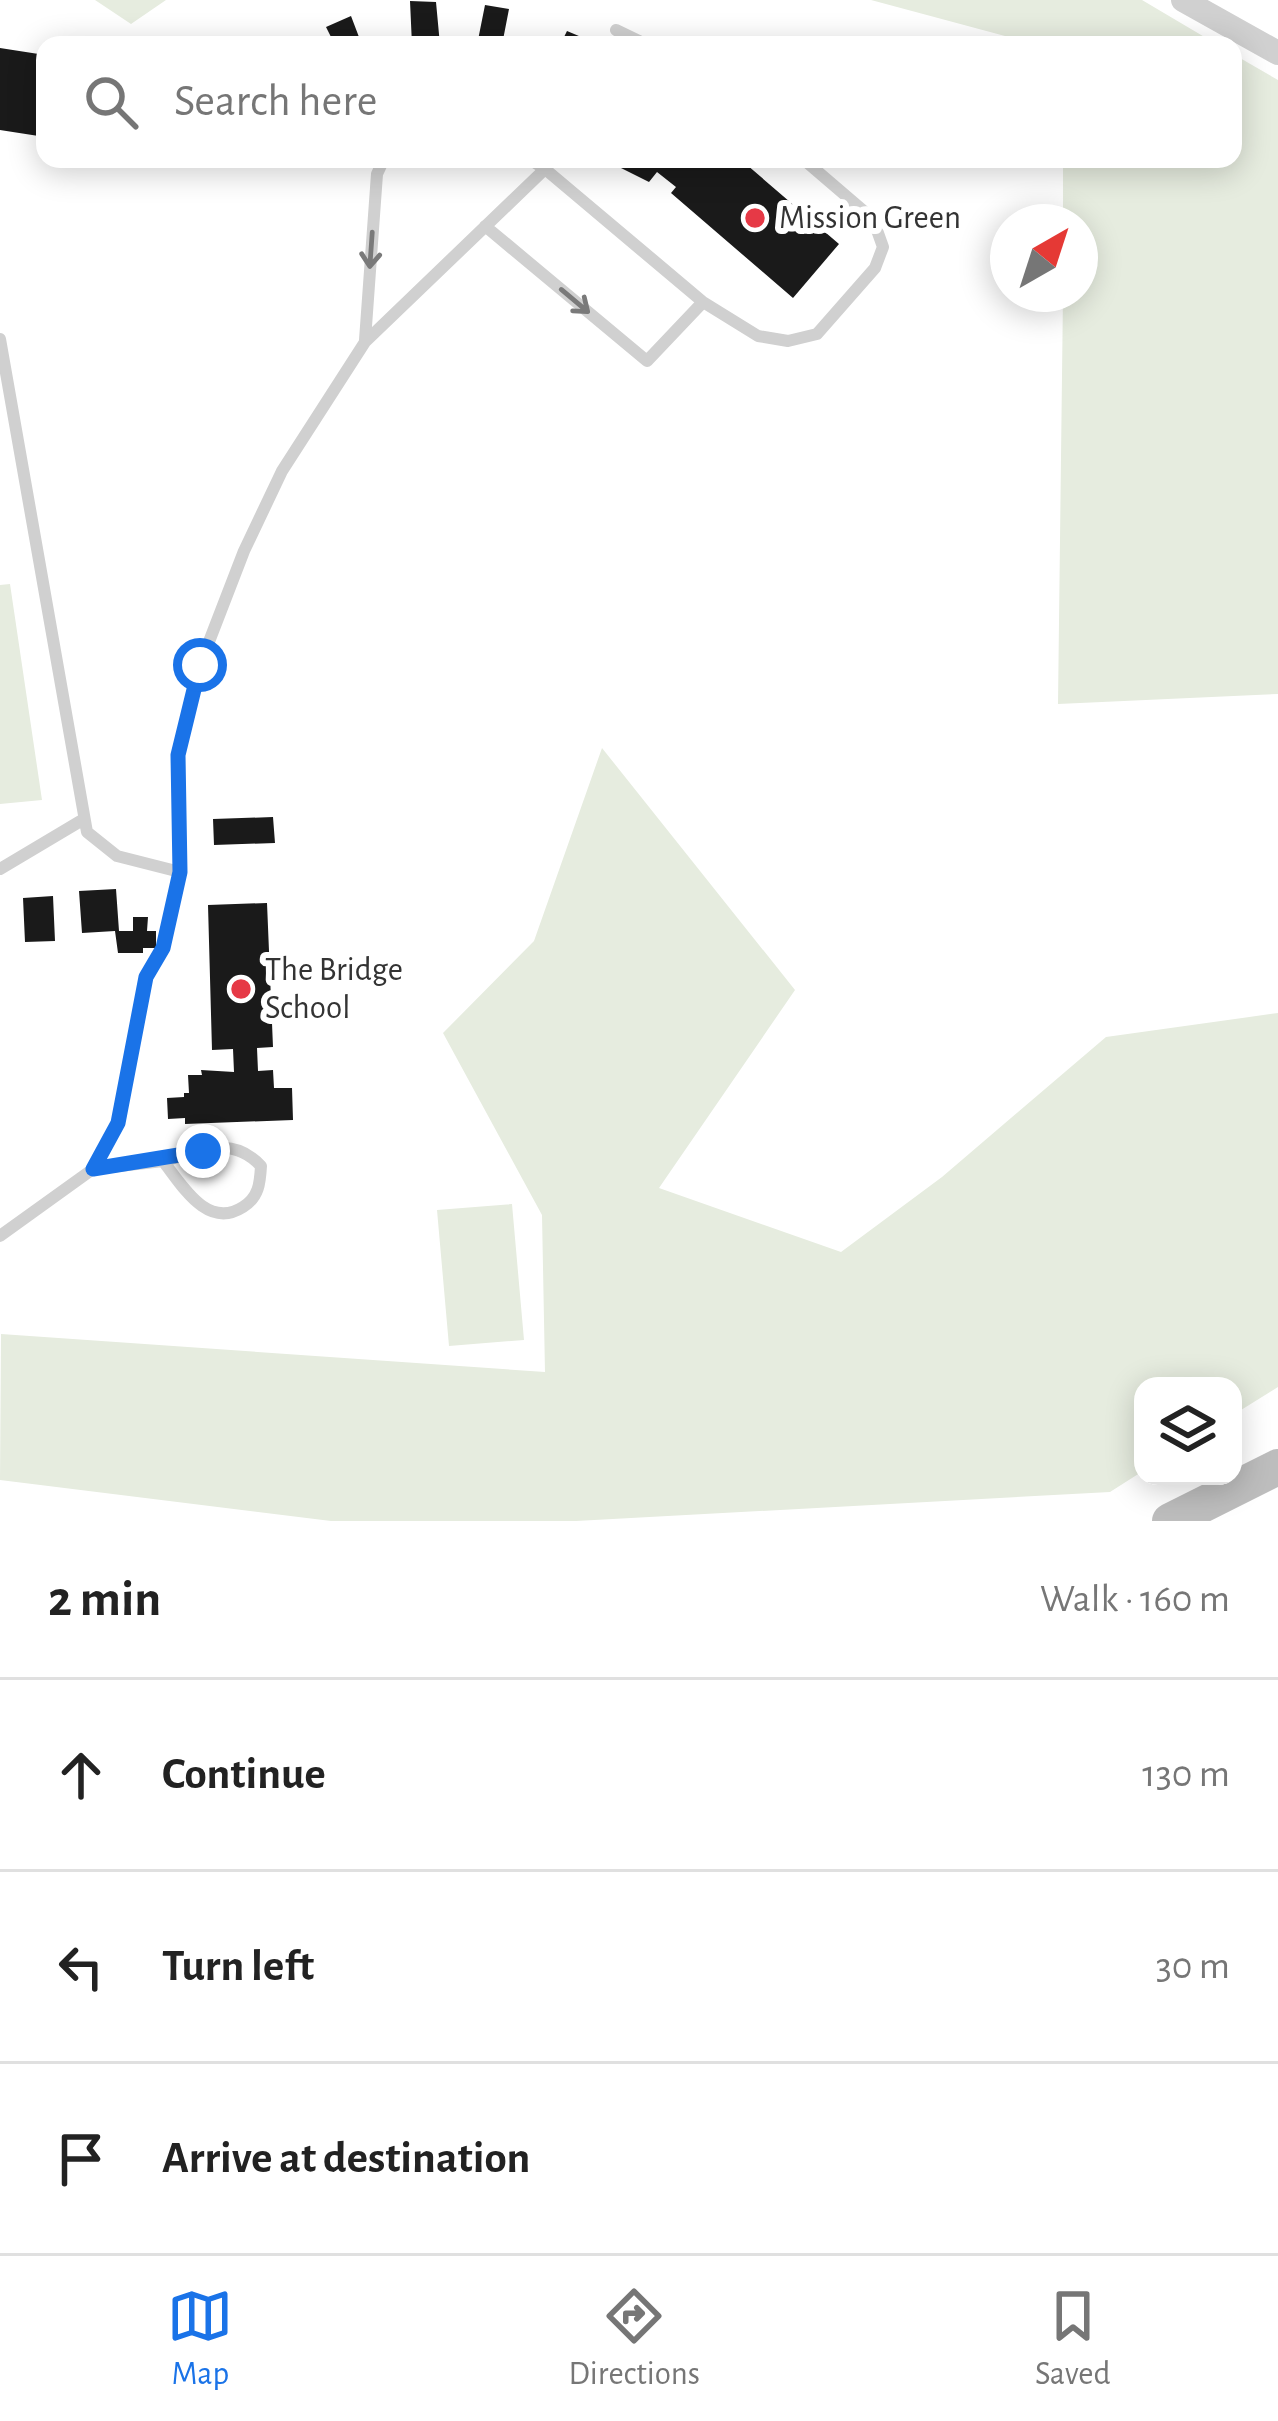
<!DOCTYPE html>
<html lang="en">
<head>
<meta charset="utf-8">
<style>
	:root { --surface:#fff; --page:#f6f6f6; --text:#222; --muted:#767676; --line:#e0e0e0; --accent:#1a73e8 }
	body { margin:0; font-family:"Alegreya Sans",sans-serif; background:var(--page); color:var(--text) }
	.controls { position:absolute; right:36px; bottom:36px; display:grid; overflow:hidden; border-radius:24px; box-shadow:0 6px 30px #0003 }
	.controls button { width:108px; height:108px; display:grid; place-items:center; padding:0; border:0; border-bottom:3px solid var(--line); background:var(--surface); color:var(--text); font:60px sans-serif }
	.compass { position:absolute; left:990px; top:204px; width:108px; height:108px; border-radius:50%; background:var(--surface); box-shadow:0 6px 30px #0003; rotate:39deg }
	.stop { position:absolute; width:36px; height:36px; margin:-27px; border:9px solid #1a73e8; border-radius:50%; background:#fff }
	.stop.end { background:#1a73e8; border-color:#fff; box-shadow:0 3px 12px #0008 }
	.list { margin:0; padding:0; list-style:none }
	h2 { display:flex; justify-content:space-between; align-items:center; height:156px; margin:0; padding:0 48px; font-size:51px }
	h2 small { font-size:39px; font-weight:400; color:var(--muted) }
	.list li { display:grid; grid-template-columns:78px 1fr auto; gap:36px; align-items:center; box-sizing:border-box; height:192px; padding:0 48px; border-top:3px solid var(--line) }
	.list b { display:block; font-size:45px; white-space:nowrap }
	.list em { font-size:39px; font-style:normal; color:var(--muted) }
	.icon { flex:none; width:66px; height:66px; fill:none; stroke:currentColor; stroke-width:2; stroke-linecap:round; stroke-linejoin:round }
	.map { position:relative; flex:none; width:1278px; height:1521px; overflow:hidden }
	.search { position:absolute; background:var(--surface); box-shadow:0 6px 30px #0003; left:36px; right:36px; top:36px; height:132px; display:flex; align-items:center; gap:30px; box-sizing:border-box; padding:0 42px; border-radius:24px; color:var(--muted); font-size:45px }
	.sheet { height:732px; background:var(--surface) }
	nav { display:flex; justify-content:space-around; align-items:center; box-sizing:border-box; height:168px; border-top:3px solid var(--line); background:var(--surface); font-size:33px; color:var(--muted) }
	nav a { display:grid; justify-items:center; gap:6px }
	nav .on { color:var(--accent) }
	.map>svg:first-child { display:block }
</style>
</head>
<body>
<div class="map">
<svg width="1278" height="1521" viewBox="0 0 1278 1521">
	<rect width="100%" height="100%" fill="#fff"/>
	<path fill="#e6ecdf" d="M 95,0 L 166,0 L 131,24 Z
		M 871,0 L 1142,0 L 1218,45 L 1038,45 Z
		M 1233,54 L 1278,80 L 1278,694 L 1058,704 L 1063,294 L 1080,294 L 1080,222 L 1063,222 L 1063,159 L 1233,159 Z
		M 10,584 L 42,800 L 0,804 L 0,585 Z
		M 602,748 L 795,990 L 659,1188 L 841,1252 L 942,1177 L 1106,1037 L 1278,1013 L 1278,1387 L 1233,1415 L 1233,1386 L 1143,1386 L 1143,1471 L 1110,1492 L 576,1521 L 331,1521 L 0,1480 L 1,1334 L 545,1372 L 542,1215 L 443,1033 L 534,941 Z
		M 512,1204 L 524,1340 L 449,1346 L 437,1210 Z"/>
	<path fill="#1a1a1a" d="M 410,1 L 436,2 L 440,45 L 412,45 Z
		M 485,5 L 509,9 L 502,45 L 477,45 Z
		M 351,16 L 362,45 L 335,45 L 326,27 Z
		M 567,31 L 586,39 L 584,45 L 560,45 Z
		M 0,48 L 45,55 L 45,137 L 0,130 Z
		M 603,159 L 740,159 L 839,244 L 793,298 L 671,193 L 676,187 L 657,172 L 649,182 Z
		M 273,817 L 275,843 L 214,845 L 213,819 Z
		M 116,889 L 119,931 L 133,931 L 133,917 L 148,917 L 147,931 L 156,931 L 156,948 L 143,948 L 143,953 L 118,953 L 115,931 L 82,933 L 79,891 Z
		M 53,896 L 55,941 L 25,942 L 23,898 Z
		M 267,903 L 273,1047 L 257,1048 L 258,1071 L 273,1070 L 274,1088 L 292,1088 L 293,1120 L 185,1124 L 185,1118 L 168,1119 L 167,1098 L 184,1097 L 184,1093 L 189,1093 L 188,1075 L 202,1075 L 201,1070 L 234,1072 L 233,1049 L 212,1050 L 208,905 Z"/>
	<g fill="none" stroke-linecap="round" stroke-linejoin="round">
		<path stroke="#d0d0d0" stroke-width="12" d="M 616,30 L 647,45
			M 485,226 L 647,361 L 703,302 L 545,169
			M 703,302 L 758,336 L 788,341 L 817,334 L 875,268 L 883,247 L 873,219 L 803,159
			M 0,339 L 87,832 L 117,856 L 180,872
			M 365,340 L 377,174 L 384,159
			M 0,869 L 84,819
			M 93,1169 L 163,1161 C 182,1185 207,1230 243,1207 C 259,1197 260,1183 261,1166 C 231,1134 200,1152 163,1161
			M 0,1236 L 93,1169 L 118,1123 L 146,977 L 163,948 L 180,872 L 178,755 L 200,665 L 244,551 L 282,471 L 365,342 L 545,169 L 529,159"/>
		<path stroke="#d0d0d0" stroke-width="24" d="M 1183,0 L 1278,53"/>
		<path stroke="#bdbdbd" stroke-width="36" d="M 1170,1521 L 1278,1467"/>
	</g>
	<defs><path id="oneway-shaft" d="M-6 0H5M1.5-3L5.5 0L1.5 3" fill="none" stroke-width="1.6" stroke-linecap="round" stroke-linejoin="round" transform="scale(3)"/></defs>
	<g stroke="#7a7a7a">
		<use href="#oneway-shaft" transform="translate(371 250) rotate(94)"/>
		<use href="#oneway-shaft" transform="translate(575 301) rotate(40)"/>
	</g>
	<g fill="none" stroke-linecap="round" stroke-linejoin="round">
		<path stroke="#1a73e8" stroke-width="15" d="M 200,665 L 178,755 L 180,872 L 163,948 L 146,977 L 118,1123 L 93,1169 L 203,1151"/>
	</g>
	<g fill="#e63946" stroke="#fff" stroke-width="4.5">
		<circle cx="755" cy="218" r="12"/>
		<circle cx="241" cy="989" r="12"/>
	</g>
	<g text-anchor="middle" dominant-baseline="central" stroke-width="12" stroke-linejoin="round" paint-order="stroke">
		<g font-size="33" fill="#333" stroke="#fff" text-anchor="start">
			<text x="779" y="218">Mission Green</text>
			<text x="265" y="970">The Bridge<tspan x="265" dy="38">School</tspan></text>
		</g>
	</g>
</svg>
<div class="controls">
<button><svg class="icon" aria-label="layers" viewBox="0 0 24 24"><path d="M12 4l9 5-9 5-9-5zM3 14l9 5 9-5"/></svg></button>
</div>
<svg class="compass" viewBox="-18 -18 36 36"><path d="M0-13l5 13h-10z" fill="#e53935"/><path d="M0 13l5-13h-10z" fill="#767676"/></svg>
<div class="stop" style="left:200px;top:665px"></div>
<div class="stop end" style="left:203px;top:1151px"></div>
<div class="search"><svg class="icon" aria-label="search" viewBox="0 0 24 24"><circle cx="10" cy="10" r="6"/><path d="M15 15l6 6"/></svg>Search here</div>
</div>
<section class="sheet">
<h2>2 min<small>Walk · 160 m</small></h2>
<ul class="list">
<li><svg class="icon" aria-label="ahead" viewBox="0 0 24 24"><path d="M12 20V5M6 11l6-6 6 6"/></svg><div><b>Continue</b></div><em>130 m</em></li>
<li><svg class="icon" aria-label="left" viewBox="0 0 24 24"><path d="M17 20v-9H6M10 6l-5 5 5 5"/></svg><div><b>Turn left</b></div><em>30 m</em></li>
<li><svg class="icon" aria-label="arrive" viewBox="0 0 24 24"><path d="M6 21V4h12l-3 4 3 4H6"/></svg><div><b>Arrive at destination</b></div></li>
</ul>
</section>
<nav>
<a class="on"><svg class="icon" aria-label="map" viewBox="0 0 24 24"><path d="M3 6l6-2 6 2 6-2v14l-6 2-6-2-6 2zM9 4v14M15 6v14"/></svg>Map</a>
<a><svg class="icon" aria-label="directions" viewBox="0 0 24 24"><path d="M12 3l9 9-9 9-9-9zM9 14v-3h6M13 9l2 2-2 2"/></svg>Directions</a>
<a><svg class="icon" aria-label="saved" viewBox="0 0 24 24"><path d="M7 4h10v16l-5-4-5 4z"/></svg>Saved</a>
</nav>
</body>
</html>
